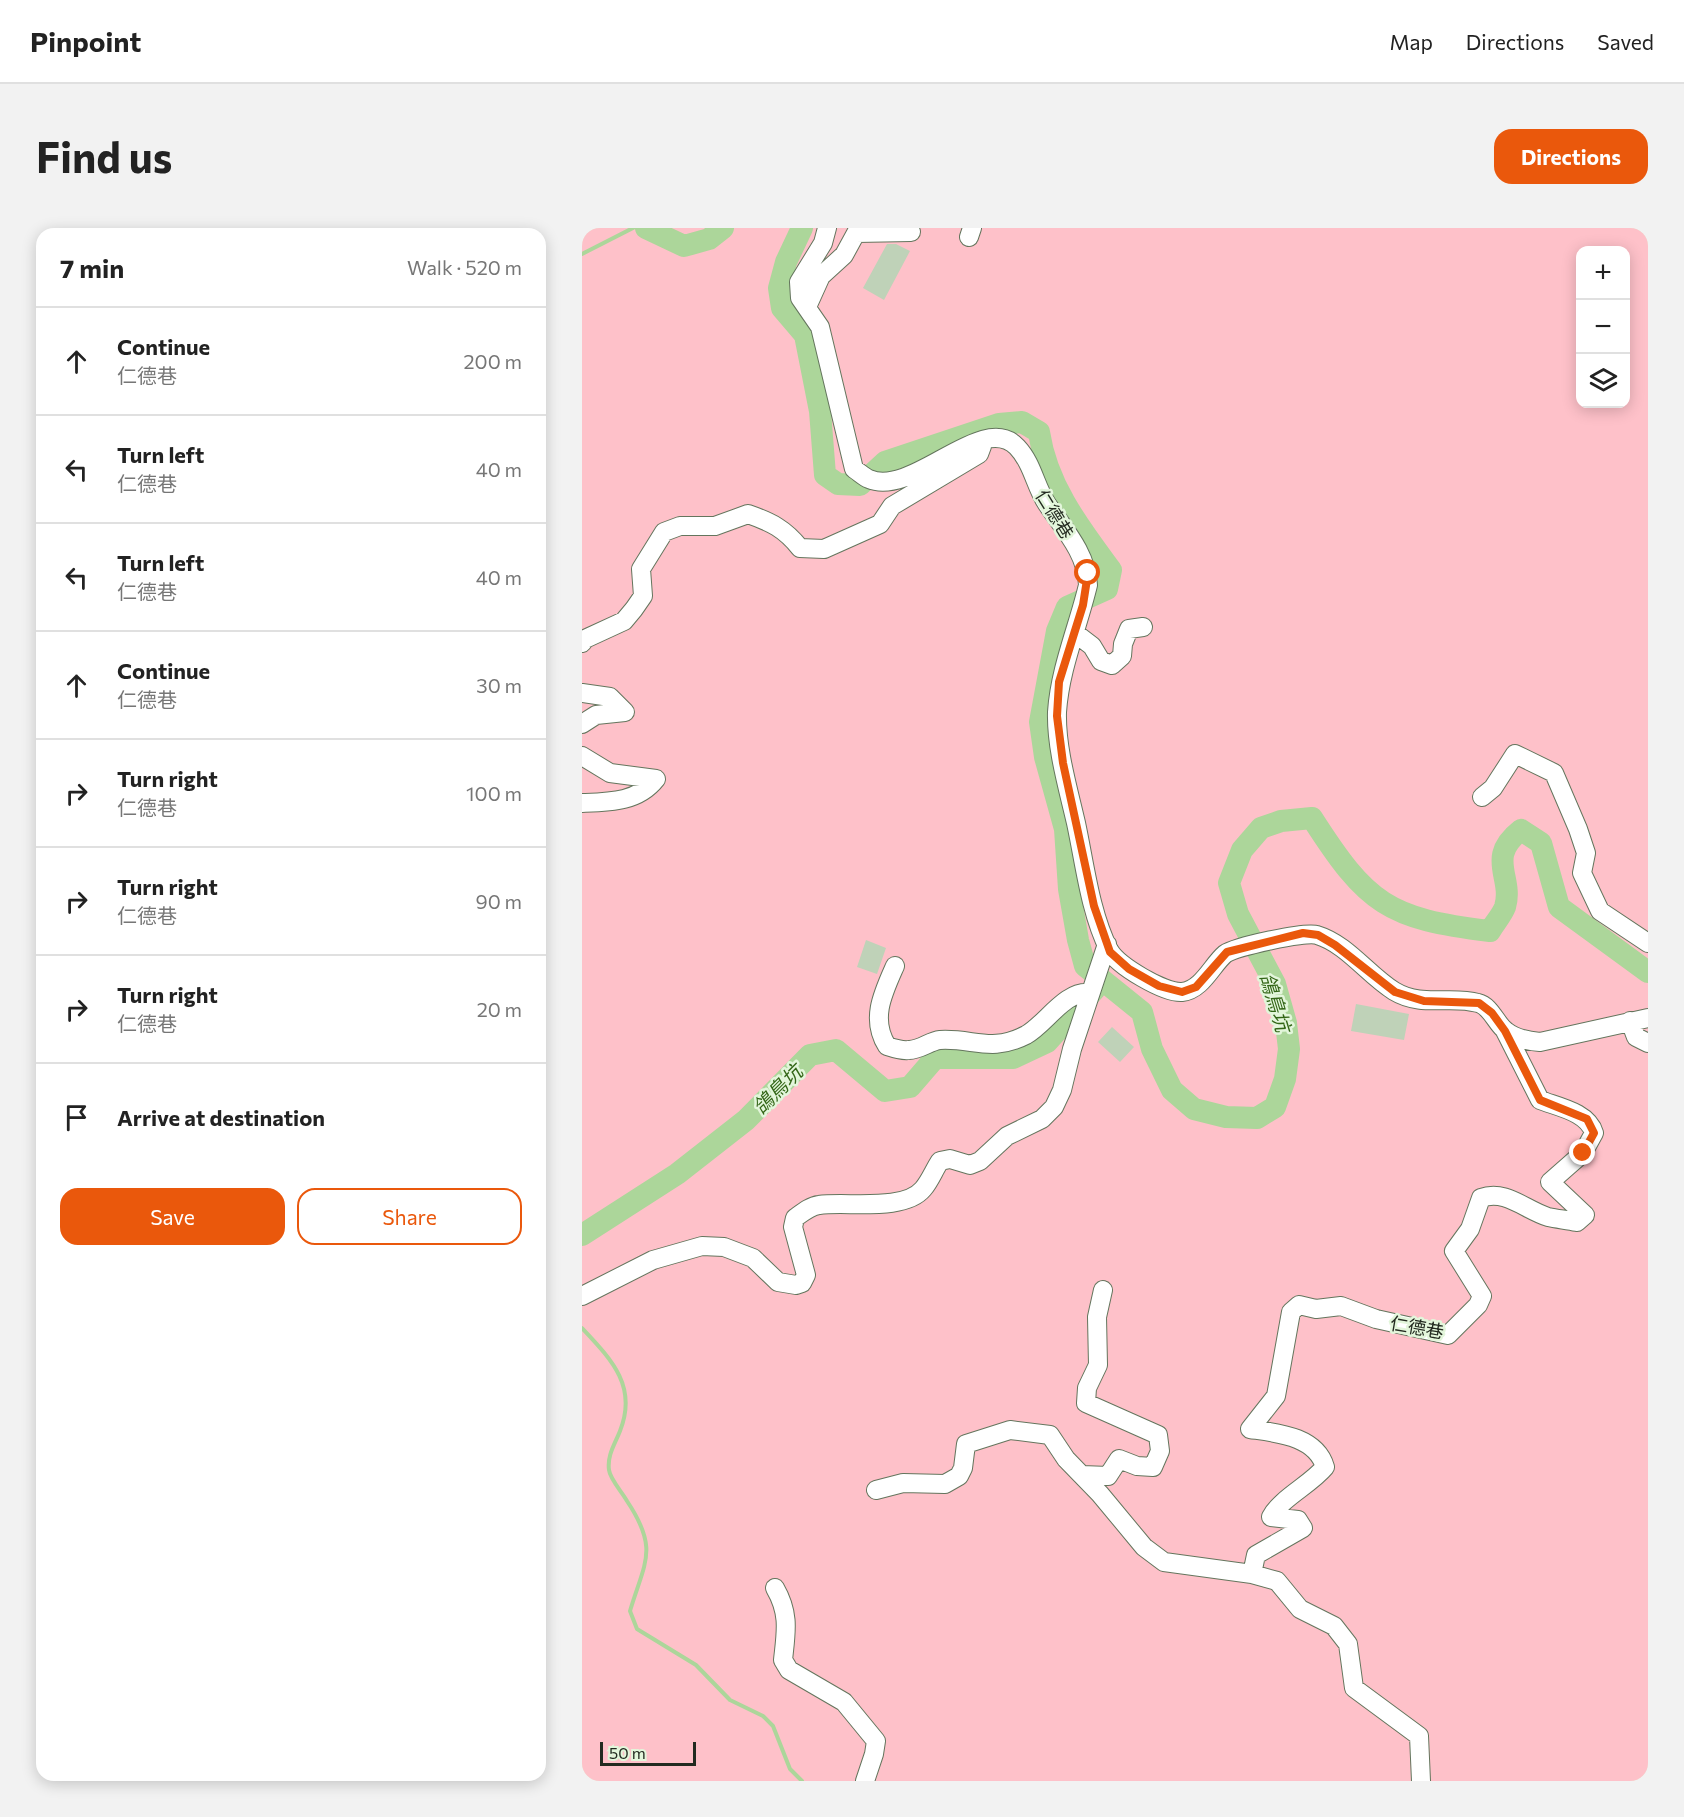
<!DOCTYPE html>
<html lang="en">
<head>
<meta charset="utf-8">
<style>
	:root { --surface:#fff; --page:#f2f2f2; --text:#222; --muted:#767676; --line:#e0e0e0; --accent:#ea580c }
	body { margin:0; font-family:Commissioner,"Noto Sans TC",sans-serif; background:var(--page); color:var(--text) }
	.controls { position:absolute; right:18px; top:18px; display:grid; overflow:hidden; border-radius:12px; box-shadow:0 3px 15px #0003 }
	.controls button { width:54px; height:54px; display:grid; place-items:center; padding:0; border:0; border-bottom:2px solid var(--line); background:var(--surface); color:var(--text); font:30px sans-serif }
	.scale { position:absolute; left:18px; bottom:15px; width:96px; box-sizing:border-box; padding-left:6px; border:3px solid #232a20; border-top:0; font-size:16px; line-height:21px; white-space:nowrap; color:#232a20; -webkit-text-stroke:4px #e3f6db; paint-order:stroke }
	.stop { position:absolute; width:18px; height:18px; margin:-14px; border:4px solid #ea580c; border-radius:50%; background:#fff }
	.stop.end { background:#ea580c; border-color:#fff; box-shadow:0 2px 6px #0008 }
	.list { margin:0; padding:0; list-style:none }
	h2 { display:flex; justify-content:space-between; align-items:center; height:78px; margin:0; padding:0 24px; font-size:26px }
	h2 small { font-size:20px; font-weight:400; color:var(--muted) }
	.list li { display:grid; grid-template-columns:39px 1fr auto; gap:18px; align-items:center; box-sizing:border-box; height:108px; padding:0 24px; border-top:2px solid var(--line) }
	.list b { display:block; font-size:22px; white-space:nowrap }
	.list p { margin:0; font-size:20px; white-space:nowrap; color:var(--muted) }
	.list em { font-size:20px; font-style:normal; color:var(--muted) }
	.actions { display:flex; gap:12px; padding:18px 24px }
	.actions a { flex:1; padding:14px 0; border:2px solid var(--accent); border-radius:18px; text-align:center; font-size:21px; color:var(--accent) }
	.actions .main { background:var(--accent); color:#fff }
	.icon { flex:none; width:33px; height:33px; fill:none; stroke:currentColor; stroke-width:2; stroke-linecap:round; stroke-linejoin:round }
	.map { position:relative; flex:none; width:1066px; height:1553px; overflow:hidden; border-radius:18px }
	header { display:flex; align-items:center; gap:36px; box-sizing:border-box; height:84px; padding:0 30px; background:var(--surface); border-bottom:2px solid var(--line) }
	header strong { font-size:28px }
	nav { display:flex; gap:33px; margin-inline-start:auto; font-size:21px }
	.intro { display:flex; align-items:center; justify-content:space-between; box-sizing:border-box; height:144px; padding:0 36px }
	h1 { margin:0; font-size:42px }
	.button { padding:15px 27px; border-radius:18px; background:var(--accent); color:#fff; font-size:21px; font-weight:700 }
	main { display:flex; gap:36px; padding:0 36px }
	aside { flex:1; background:var(--surface); border-radius:18px; box-shadow:0 3px 15px #0003 }
	.map>svg:first-child { display:block }
</style>
</head>
<body>
<header>
<strong>Pinpoint</strong>
<nav><a>Map</a><a>Directions</a><a>Saved</a></nav>
</header>
<div class="intro"><h1>Find us</h1><a class="button">Directions</a></div>
<main>
<aside>
<h2>7 min<small>Walk · 520 m</small></h2>
<ul class="list">
<li><svg class="icon" aria-label="ahead" viewBox="0 0 24 24"><path d="M12 20V5M6 11l6-6 6 6"/></svg><div><b>Continue</b><p>仁德巷</p></div><em>200 m</em></li>
<li><svg class="icon" aria-label="left" viewBox="0 0 24 24"><path d="M17 20v-9H6M10 6l-5 5 5 5"/></svg><div><b>Turn left</b><p>仁德巷</p></div><em>40 m</em></li>
<li><svg class="icon" aria-label="left" viewBox="0 0 24 24"><path d="M17 20v-9H6M10 6l-5 5 5 5"/></svg><div><b>Turn left</b><p>仁德巷</p></div><em>40 m</em></li>
<li><svg class="icon" aria-label="ahead" viewBox="0 0 24 24"><path d="M12 20V5M6 11l6-6 6 6"/></svg><div><b>Continue</b><p>仁德巷</p></div><em>30 m</em></li>
<li><svg class="icon" aria-label="right" viewBox="0 0 24 24"><path d="M7 20v-9h11M14 6l5 5-5 5"/></svg><div><b>Turn right</b><p>仁德巷</p></div><em>100 m</em></li>
<li><svg class="icon" aria-label="right" viewBox="0 0 24 24"><path d="M7 20v-9h11M14 6l5 5-5 5"/></svg><div><b>Turn right</b><p>仁德巷</p></div><em>90 m</em></li>
<li><svg class="icon" aria-label="right" viewBox="0 0 24 24"><path d="M7 20v-9h11M14 6l5 5-5 5"/></svg><div><b>Turn right</b><p>仁德巷</p></div><em>20 m</em></li>
<li><svg class="icon" aria-label="arrive" viewBox="0 0 24 24"><path d="M6 21V4h12l-3 4 3 4H6"/></svg><div><b>Arrive at destination</b></div></li>
</ul>
<div class="actions"><a class="main">Save</a><a>Share</a></div>
</aside>
<div class="map">
<svg width="1066" height="1553" viewBox="0 0 1066 1553">
	<rect width="100%" height="100%" fill="#e3f6db"/>
	<path fill="#fec1c9" fill-rule="evenodd" d="M 0,0 L 1066,0 L 1066,1553 L 0,1553 ZM 999,22 L 1044,22 L 1044,176 L 999,176 Z"/>
	<g fill="none" stroke-linecap="round" stroke-linejoin="round">
		<path stroke="#acd69a" stroke-width="4" d="M 0,26 L 51,0
			M 0,1100 C 29,1131 56,1158 38,1203 C 33,1216 25,1227 27,1242 C 28,1251 40,1264 45,1273 C 77,1321 63,1333 48,1383 L 55,1401 L 114,1437 L 148,1472 L 181,1488 L 191,1498 L 208,1541 L 220,1553"/>
		<path stroke="#acd69a" stroke-width="22" d="M 64,0 L 102,18 L 127,11 L 141,0
			M 220,0 L 204,34 L 197,60 L 200,80 L 223,107 L 238,183 L 243,247 L 256,256 L 278,257 L 303,234 L 417,196 L 440,194 L 457,204 C 465,258 498,300 529,342 L 525,361 L 485,379 L 475,403 L 458,494 L 463,529 L 483,601 L 487,661 L 496,712 L 503,738 L 560,784 L 570,821 L 590,862 L 612,881 L 644,889 L 675,890 L 693,879 L 703,851 L 707,821 L 704,795 L 693,756 L 656,686 L 647,655 L 660,622 L 679,600 L 699,593 L 730,590 C 785,676 806,691 908,703 C 912,696 920,687 923,679 C 932,649 903,630 939,602 L 959,615 L 977,679 L 1066,744
			M 0,1007 L 95,946 L 164,892 L 228,827 L 254,822 L 303,863 L 328,859 L 353,830 L 431,830 L 465,814 L 513,761"/>
	</g>
	<path fill="#bfd2b8" d="M 305,16 L 314,16 L 328,23 L 302,72 L 281,60 Z
		M 284,712 L 304,720 L 295,746 L 275,739 Z
		M 774,776 L 827,786 L 822,812 L 769,803 Z
		M 530,799 L 552,819 L 538,834 L 516,814 Z"/>
	<g fill="none" stroke-linecap="round" stroke-linejoin="round">
		<g stroke="#64755d" stroke-width="20">
			<path id="minor" d="M 245,0 L 241,15 L 217,54 L 218,70 L 238,99 L 272,241 C 277,244 282,249 287,251 C 331,270 401,182 435,219 C 451,236 453,258 465,276 C 482,301 505,326 506,357 C 496,399 478,440 475,484 C 474,520 486,560 494,595 C 503,637 508,684 527,722 C 536,738 582,765 600,764 C 620,762 630,737 643,726 C 653,719 723,703 735,707 C 765,716 786,747 812,763 C 840,780 868,767 896,775 C 909,778 914,796 924,803 C 934,811 946,813 958,814 L 1066,790
				M 387,9 L 390,0
				M 225,79 L 239,48 L 262,27 L 274,5 L 329,4
				M 493,405 L 510,418 L 519,433 L 530,437 L 540,428 L 541,416 L 547,401 L 561,399
				M 0,415 L 3,411 L 42,393 L 52,381 L 61,368 L 59,341 L 82,304 L 98,298 L 133,298 L 166,286 C 189,294 203,301 218,320 L 242,321 L 298,296 L 310,278 L 397,226 L 400,218
				M 0,465 L 28,469 L 43,484 L 14,487 L 0,496
				M 0,528 L 28,545 L 74,551 C 56,574 28,574 0,575
				M 900,569 L 911,560 L 933,526 L 972,545 L 996,601 L 1004,625 L 1000,645 L 1018,683 L 1066,715
				M 313,738 C 301,765 288,791 305,818 C 311,820 321,823 327,822 C 338,822 348,813 358,812 C 392,810 409,825 444,807 C 464,796 483,762 508,765
				M 1048,793 L 1054,809 L 1066,815
				M 0,1068 L 71,1032 L 120,1018 L 142,1019 L 171,1030 L 196,1054 L 214,1057 L 220,1055 L 224,1047 L 211,999 L 213,990 C 220,985 228,978 237,977 C 264,973 322,984 341,961 C 348,953 352,942 358,933 L 368,931 L 388,937 L 398,933 L 425,908 L 460,891 L 472,879 L 480,862 L 490,821 L 525,716
				M 500,1247 L 526,1248 L 537,1231 L 555,1238 L 571,1239 L 578,1223 L 576,1207 L 504,1175 L 505,1160 L 516,1137 L 515,1089 L 521,1062
				M 294,1262 L 321,1255 L 363,1256 L 377,1248 L 381,1240 L 384,1216 L 428,1202 L 468,1207 L 484,1231 L 518,1266 L 562,1319 L 582,1334 L 670,1346 L 695,1353 L 718,1381 L 752,1398 L 766,1416 L 772,1460 L 837,1508 L 839,1553
				M 670,1346 L 674,1327 L 721,1300 L 716,1292 L 689,1289 C 699,1270 728,1257 743,1239 C 734,1208 695,1205 668,1201 L 694,1168 L 709,1084 L 717,1077 L 734,1081 L 759,1078 L 794,1091 L 866,1107 L 896,1077 L 900,1068 L 872,1023 L 888,1001 L 899,970 C 924,961 943,982 966,989 C 975,991 986,992 995,994 L 1003,987 L 968,954 L 1001,925 L 1012,905 C 1006,884 976,879 958,872 L 923,803
				M 193,1360 C 208,1386 204,1404 201,1432 L 207,1442 L 262,1474 L 294,1513 L 292,1526 L 283,1553"/>
		</g>
		<use href="#minor" stroke="#fff" stroke-width="18"/>
	</g>
	<g fill="none" stroke-linecap="round" stroke-linejoin="round">
		<path stroke="#ea580c" stroke-width="8" d="M 506,345 L 501,377 L 477,454 L 475,488 L 481,535 L 512,678 L 528,724 L 547,741 L 577,758 L 600,764 L 614,759 L 645,724 L 721,705 L 736,707 L 753,717 L 813,764 L 842,773 L 897,775 L 910,785 L 923,803 L 958,872 L 1005,891 L 1012,905 L 1001,925"/>
	</g>
	<g text-anchor="middle" dominant-baseline="central" stroke-width="5" stroke-linejoin="round" paint-order="stroke">
		<g font-size="18" fill="#232a20" stroke="#e3f6db">
			<text transform="translate(473 286) rotate(58)">仁德巷</text>
			<text transform="translate(835 1099) rotate(10)">仁德巷</text>
		</g>
		<g font-size="20" font-style="italic" fill="#336617" stroke="#e3f6db">
			<text transform="translate(694 774) rotate(73)">鴿鳥坑</text>
			<text transform="translate(195 861) rotate(-45)">鴿鳥坑</text>
		</g>
	</g>
</svg>
<div class="controls">
<button>+</button>
<button>−</button>
<button><svg class="icon" aria-label="layers" viewBox="0 0 24 24"><path d="M12 4l9 5-9 5-9-5zM3 14l9 5 9-5"/></svg></button>
</div>
<div class="scale">50 m</div>
<div class="stop" style="left:506px;top:345px"></div>
<div class="stop end" style="left:1001px;top:925px"></div>
</div>
</main>
</body>
</html>
